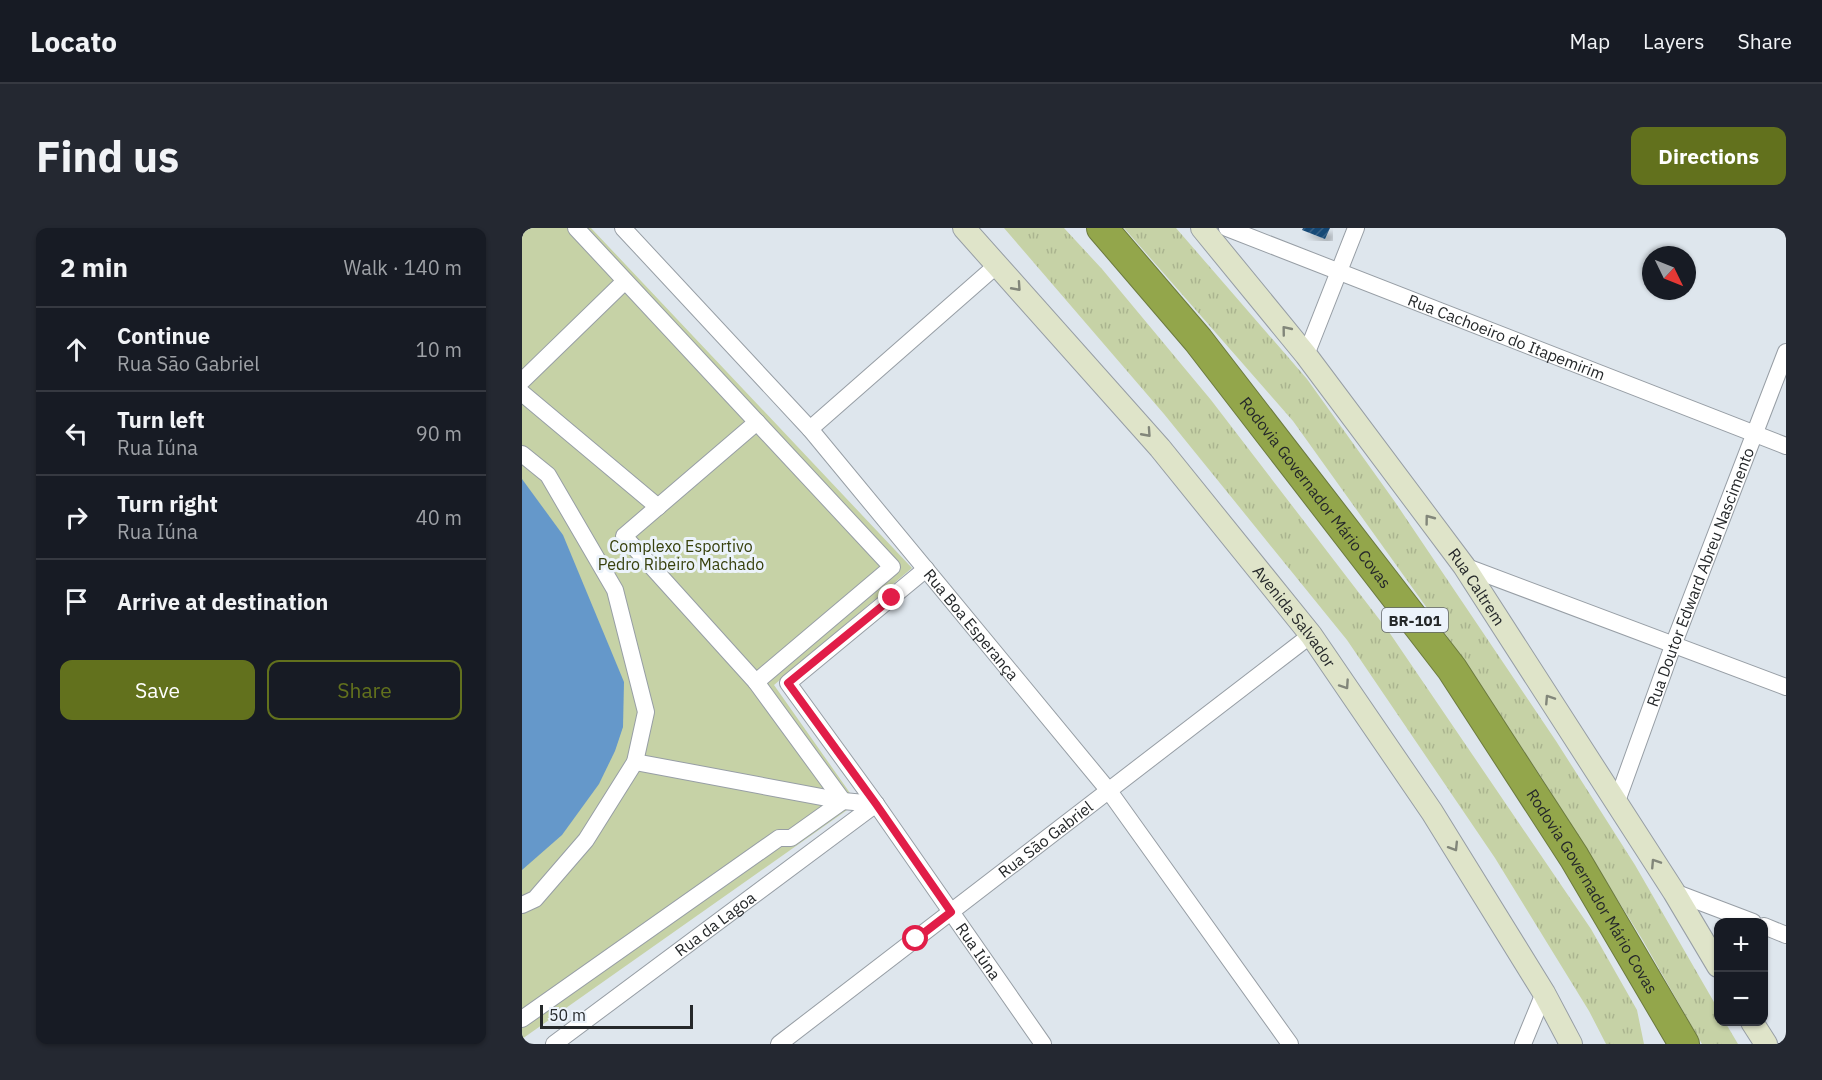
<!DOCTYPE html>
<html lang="en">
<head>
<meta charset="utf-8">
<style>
	:root { --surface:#171b24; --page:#242831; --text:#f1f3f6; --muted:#9ea1a6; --line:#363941; --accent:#62711d }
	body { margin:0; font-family:"IBM Plex Sans",sans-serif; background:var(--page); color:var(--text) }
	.controls { position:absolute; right:18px; bottom:18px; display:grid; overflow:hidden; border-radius:12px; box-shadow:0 2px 4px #0004 }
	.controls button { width:54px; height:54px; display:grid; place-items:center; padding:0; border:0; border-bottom:2px solid var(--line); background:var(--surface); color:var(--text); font:30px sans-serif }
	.compass { position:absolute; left:1120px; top:18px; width:54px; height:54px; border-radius:50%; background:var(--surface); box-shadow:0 2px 4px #0004; rotate:133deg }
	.scale { position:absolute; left:18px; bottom:15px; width:153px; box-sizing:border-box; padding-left:6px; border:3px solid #25282a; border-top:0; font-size:16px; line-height:21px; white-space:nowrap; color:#25282a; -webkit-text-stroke:4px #ecf3fb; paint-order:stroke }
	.stop { position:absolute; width:18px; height:18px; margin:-14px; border:4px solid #e11d48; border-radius:50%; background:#fff }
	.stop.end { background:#e11d48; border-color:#fff; box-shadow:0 2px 6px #0008 }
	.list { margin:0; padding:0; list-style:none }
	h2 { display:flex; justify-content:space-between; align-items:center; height:78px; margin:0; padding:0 24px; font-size:26px }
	h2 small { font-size:20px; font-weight:400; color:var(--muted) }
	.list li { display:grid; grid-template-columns:39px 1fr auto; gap:18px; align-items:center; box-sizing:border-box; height:84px; padding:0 24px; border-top:2px solid var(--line) }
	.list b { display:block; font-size:22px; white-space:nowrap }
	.list p { margin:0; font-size:20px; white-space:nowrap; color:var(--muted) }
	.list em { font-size:20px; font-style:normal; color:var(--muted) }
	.actions { display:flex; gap:12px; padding:18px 24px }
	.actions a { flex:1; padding:14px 0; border:2px solid var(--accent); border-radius:12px; text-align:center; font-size:21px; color:var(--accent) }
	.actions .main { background:var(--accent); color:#fff }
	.icon { flex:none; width:33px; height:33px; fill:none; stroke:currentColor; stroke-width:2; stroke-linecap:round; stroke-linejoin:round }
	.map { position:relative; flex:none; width:1264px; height:816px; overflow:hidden; border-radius:12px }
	header { display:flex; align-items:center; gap:36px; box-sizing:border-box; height:84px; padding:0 30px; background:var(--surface); border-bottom:2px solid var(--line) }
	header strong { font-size:28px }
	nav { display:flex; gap:33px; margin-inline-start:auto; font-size:21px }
	.intro { display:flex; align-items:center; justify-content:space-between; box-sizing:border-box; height:144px; padding:0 36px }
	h1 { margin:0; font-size:42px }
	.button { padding:15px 27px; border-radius:12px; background:var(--accent); color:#fff; font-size:21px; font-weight:700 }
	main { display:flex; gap:36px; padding:0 36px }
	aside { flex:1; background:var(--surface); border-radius:12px; box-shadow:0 2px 4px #0004 }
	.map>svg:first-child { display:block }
</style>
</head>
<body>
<header>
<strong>Locato</strong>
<nav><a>Map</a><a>Layers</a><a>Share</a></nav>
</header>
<div class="intro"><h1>Find us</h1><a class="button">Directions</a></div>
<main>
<aside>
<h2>2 min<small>Walk · 140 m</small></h2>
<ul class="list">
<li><svg class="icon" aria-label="ahead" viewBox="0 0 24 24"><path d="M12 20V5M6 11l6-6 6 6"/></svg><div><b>Continue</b><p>Rua São Gabriel</p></div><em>10 m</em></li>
<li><svg class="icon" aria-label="left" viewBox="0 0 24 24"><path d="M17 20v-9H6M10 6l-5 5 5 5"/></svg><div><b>Turn left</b><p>Rua Iúna</p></div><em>90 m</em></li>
<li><svg class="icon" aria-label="right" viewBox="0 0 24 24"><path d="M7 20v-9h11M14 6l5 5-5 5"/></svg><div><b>Turn right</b><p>Rua Iúna</p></div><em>40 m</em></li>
<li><svg class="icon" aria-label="arrive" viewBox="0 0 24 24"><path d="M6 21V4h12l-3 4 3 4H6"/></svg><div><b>Arrive at destination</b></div></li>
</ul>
<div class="actions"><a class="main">Save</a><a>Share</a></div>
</aside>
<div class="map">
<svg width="1264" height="816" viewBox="0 0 1264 816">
	<defs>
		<pattern id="grass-tufts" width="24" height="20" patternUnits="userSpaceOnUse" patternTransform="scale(1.5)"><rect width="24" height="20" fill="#c6d2a6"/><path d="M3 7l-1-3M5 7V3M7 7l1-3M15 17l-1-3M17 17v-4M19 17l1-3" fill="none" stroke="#aab48f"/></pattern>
		<pattern id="building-hatch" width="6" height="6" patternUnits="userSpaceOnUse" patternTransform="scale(1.5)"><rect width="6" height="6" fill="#164976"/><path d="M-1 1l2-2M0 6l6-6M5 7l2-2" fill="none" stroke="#386085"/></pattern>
		<filter id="shadow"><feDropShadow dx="5.5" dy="5.5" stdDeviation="3" flood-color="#0004"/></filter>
	</defs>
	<rect width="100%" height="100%" fill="#dee6ed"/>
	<path fill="url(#grass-tufts)" d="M 482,0 L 542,0 L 580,41 L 689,172 L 867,404 L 1069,701 L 1115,782 L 1122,816 L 1084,816 L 1067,783 L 973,630 L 825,412 L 642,186 Z
		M 602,0 L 654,0 L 785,151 L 873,274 L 1034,513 L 1113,637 L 1196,781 L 1196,794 L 1203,794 L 1216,816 L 1180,816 L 1120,711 L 1020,550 L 925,408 L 771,193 Z"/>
	<path fill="#c6d2a6" d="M 0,0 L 69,0 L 390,340 L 252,457 L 335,575 L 0,811 Z"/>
	<path fill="#6598ca" d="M 0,251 L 41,307 L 102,454 L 101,499 L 93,523 L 77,556 L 40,607 L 0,642 Z"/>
	<path fill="url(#building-hatch)" filter="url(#shadow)" d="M 781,0 L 808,0 L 803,11 L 780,2 Z"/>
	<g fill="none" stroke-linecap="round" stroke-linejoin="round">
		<g stroke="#979ea5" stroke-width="18">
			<g id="street">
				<path id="s1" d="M 101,0 L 288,201 L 587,563 L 768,816"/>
				<path id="s2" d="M 705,0 L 1264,218"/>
				<path d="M 784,127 L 834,0"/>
				<path d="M 0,153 L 103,53"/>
				<path d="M 0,165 L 136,279"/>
				<path d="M 288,201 L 475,37"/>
				<path d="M 0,226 L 26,247 L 93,362 L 124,484 L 113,534 L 64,612 L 13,671 L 0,677"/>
				<path d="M 942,338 L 1264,459"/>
				<path id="s3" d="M 404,341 L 266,455 L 354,576 L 521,816"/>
				<path d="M 234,454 L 102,308 L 235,194"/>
				<path d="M 113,534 L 321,573 L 354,576"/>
				<path id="s4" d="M 1094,576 L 1152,415 L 1264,124"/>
				<path d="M 1152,664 L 1231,694"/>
				<path d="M 1242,698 L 1264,707"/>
				<path d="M 0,791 L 257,610 L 269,610 L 321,573 L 234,454 L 370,339 L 54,0"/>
				<path id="s5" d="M 32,816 L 354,576"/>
				<path id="s6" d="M 257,816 L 789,407"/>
				<path d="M 1001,816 L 1022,765"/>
			</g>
		</g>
		<g stroke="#979ea5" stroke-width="24">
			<g id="secondary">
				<path id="s7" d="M 442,0 L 638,220 L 789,407 L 910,584 L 1022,765 L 1049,816"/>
				<path id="s8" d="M 680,0 L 784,127 L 942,338 L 1152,664 L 1196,738"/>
				<path d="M 1230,794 L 1244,816"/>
			</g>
		</g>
		<g stroke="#6c7a3f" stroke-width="32">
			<g id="highway">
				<path id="s9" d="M 580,0 L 676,112 L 930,441 L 1052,629 L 1162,816"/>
			</g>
		</g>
		<use href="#street" stroke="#fff" stroke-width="16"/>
		<use href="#secondary" stroke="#dfe4c9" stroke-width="22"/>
		<use href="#highway" stroke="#93a64b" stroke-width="30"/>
	</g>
	<defs><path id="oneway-chevron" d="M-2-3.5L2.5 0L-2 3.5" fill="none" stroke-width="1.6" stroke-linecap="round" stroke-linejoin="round" transform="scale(1.5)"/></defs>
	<g stroke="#82867a">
		<use href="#oneway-chevron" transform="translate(495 59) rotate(48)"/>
		<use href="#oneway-chevron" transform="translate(764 102) rotate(-129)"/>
		<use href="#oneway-chevron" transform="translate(625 205) rotate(48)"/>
		<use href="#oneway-chevron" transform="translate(907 291) rotate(-127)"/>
		<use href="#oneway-chevron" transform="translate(823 457) rotate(56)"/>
		<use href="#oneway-chevron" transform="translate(1027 471) rotate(-123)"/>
		<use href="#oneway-chevron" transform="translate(932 619) rotate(58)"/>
		<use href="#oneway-chevron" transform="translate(1133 635) rotate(-123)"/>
	</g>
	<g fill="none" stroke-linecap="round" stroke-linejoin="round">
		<path stroke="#e11d48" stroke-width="8" d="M 370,370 L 266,455 L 354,576 L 429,684 L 394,711"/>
	</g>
	<g text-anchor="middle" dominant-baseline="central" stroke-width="6" stroke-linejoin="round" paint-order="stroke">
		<rect fill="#ecf3fb" stroke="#616569" stroke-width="1.5" x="860" y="380" width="66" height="24" rx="4.5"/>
		<g font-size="15" font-weight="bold" fill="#25282a">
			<text x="893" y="392">BR-101</text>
		</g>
		<g font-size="16" fill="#25282a" stroke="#ecf3fb">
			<text stroke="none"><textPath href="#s2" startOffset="300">Rua Cachoeiro do Itapemirim</textPath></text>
			<text stroke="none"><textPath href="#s9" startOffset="340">Rodovia Governador Mário Covas</textPath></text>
			<text stroke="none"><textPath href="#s4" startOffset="242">Rua Doutor Edward Abreu Nascimento</textPath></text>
			<text stroke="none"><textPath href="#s8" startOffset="452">Rua Caltrem</textPath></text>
			<text stroke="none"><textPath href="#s7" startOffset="510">Avenida Salvador</textPath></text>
			<text stroke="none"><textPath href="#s1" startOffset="528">Rua Boa Esperança</textPath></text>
			<text stroke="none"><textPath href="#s6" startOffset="336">Rua São Gabriel</textPath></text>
			<text stroke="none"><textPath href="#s9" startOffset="826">Rodovia Governador Mário Covas</textPath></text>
			<text stroke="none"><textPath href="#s5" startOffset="201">Rua da Lagoa</textPath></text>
			<text stroke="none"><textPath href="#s3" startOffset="508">Rua Iúna</textPath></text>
		</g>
		<g font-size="16" fill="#37400c" stroke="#ecf3fb">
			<text x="159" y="318">Complexo Esportivo<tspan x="159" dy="18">Pedro Ribeiro Machado</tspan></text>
		</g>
	</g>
</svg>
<div class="controls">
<button>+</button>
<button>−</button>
</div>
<svg class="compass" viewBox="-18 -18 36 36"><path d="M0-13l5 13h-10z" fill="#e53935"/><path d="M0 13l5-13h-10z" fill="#9ea1a6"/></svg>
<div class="scale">50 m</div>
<div class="stop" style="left:394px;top:711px"></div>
<div class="stop end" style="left:370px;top:370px"></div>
</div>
</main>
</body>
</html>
